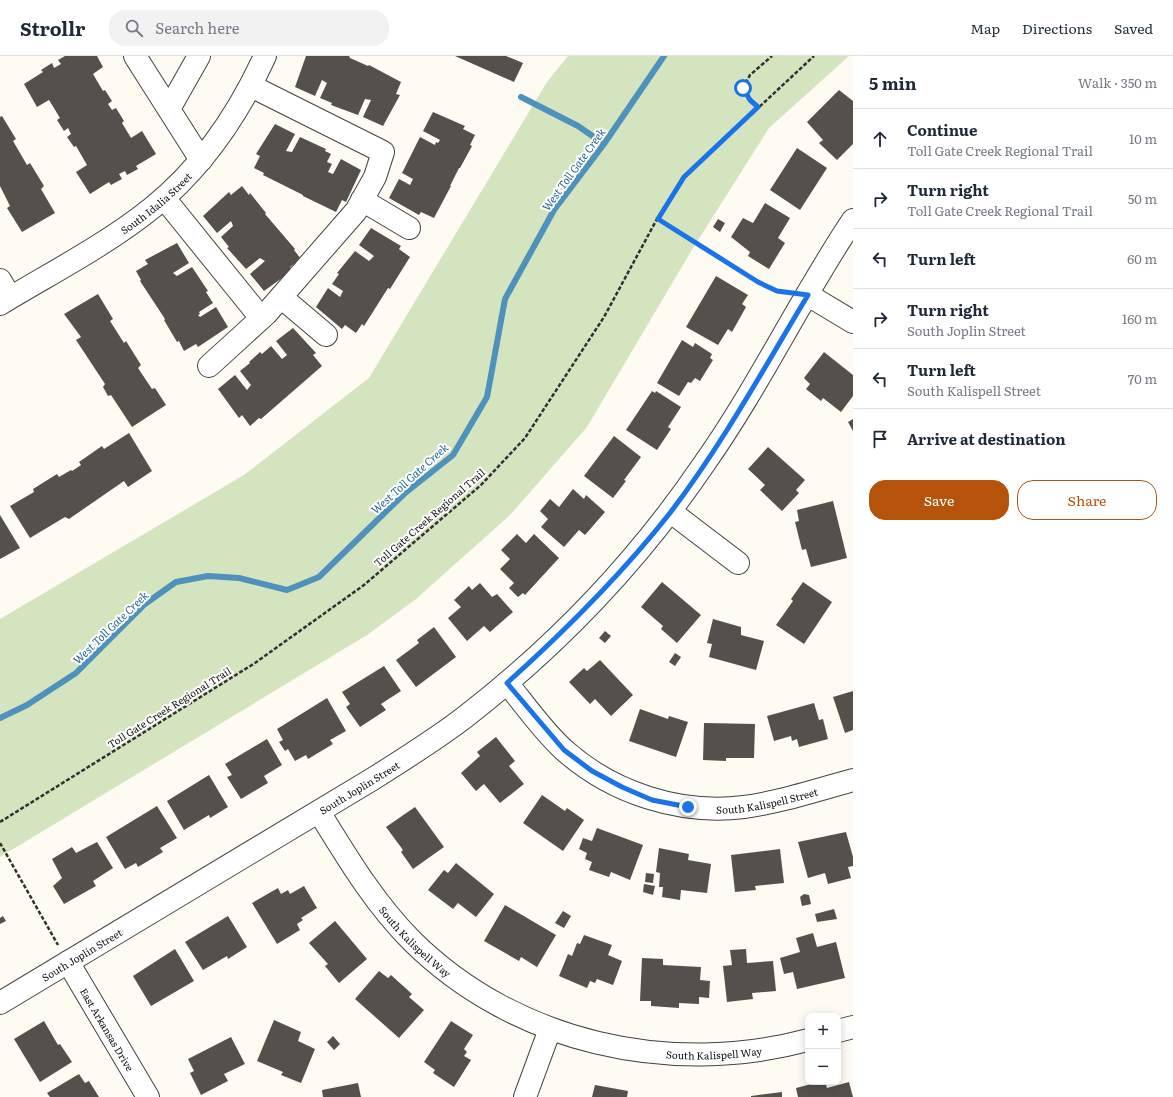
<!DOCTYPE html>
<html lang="en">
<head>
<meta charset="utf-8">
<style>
	:root { --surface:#fff; --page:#f2f2f3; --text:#1f2937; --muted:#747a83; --line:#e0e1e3; --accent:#b45309 }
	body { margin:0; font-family:Literata,serif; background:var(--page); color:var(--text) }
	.controls { position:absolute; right:12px; bottom:12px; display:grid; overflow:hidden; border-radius:8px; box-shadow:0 2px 10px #0003 }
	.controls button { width:36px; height:36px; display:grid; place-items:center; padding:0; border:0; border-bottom:1px solid var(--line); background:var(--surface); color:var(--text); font:20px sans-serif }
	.stop { position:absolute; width:12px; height:12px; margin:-9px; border:3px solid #1a73e8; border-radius:50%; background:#fff }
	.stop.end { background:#1a73e8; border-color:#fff; box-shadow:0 1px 4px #0008 }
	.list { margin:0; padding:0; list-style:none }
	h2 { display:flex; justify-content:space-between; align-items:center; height:52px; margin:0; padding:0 16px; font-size:17px }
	h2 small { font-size:13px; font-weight:400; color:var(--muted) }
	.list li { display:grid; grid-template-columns:26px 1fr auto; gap:12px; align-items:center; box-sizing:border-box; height:60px; padding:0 16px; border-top:1px solid var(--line) }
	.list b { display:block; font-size:15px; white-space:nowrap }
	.list p { margin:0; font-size:13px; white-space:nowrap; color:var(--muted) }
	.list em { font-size:13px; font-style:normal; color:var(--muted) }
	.actions { display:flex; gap:8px; padding:12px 16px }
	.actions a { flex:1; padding:9px 0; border:1px solid var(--accent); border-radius:16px; text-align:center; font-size:14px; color:var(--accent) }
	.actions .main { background:var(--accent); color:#fff }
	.icon { flex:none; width:22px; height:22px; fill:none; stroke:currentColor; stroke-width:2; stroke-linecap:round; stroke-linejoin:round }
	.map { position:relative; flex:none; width:853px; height:1041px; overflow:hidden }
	header { display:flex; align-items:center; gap:24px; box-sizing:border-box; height:56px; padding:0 20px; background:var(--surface); border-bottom:1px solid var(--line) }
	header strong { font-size:19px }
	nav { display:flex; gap:22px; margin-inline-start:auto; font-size:14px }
	.search { width:280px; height:36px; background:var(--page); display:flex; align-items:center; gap:10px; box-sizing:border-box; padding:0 14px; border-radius:16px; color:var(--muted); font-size:15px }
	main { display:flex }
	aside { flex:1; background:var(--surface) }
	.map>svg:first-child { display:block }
</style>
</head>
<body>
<header>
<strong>Strollr</strong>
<div class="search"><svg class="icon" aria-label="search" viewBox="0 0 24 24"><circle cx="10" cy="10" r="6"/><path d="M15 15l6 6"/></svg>Search here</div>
<nav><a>Map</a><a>Directions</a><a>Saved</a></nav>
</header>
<main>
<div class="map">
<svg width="853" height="1041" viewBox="0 0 853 1041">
	<rect width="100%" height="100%" fill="#fdfbf2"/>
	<path fill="#d3e4bf" d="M 568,0 L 849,0 L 769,72 L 693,192 L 587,371 L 511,458 L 416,543 L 367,579 L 0,801 L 0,563 L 244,419 L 369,322 L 547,26 Z"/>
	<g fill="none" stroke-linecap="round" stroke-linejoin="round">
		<path stroke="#4d91bc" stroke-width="6" d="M 521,41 L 578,70 L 604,88
			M 0,662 L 27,649 L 76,617 L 145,548 L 176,526 L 208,520 L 239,522 L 287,534 L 319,521 L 404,438 L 453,399 L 487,341 L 505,243 L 554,154 L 604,88 L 664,0"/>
	</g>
	<path fill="#56504c" d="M 65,0 L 97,0 L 103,11 L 93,18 L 103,35 L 105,34 L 112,45 L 108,48 L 112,54 L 116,52 L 124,65 L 122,67 L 131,82 L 142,75 L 156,98 L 136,110 L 138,113 L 127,119 L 125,115 L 119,118 L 122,123 L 111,129 L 109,126 L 90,138 L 76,116 L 87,109 L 76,90 L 74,91 L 67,81 L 71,78 L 68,72 L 64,75 L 57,64 L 60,62 L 49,44 L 37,51 L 24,28 L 43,16 L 41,14 L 52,7 L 54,12 L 61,8 L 58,4 Z
		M 306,0 L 349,0 L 350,2 L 368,10 L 369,9 L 401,26 L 396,38 L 400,39 L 383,70 L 363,61 L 371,44 L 365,43 L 358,59 L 331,49 L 332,47 L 320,42 L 327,27 L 322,24 L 315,40 L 295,31 Z
		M 455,0 L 506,0 L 523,7 L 514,26 Z
		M 839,34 L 853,45 L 853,88 L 837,104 L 819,87 L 823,84 L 807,66 Z
		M 433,56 L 465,70 L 463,73 L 475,79 L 470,89 L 472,90 L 460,112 L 459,112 L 450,130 L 451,130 L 434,162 L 421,156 L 419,159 L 389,142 L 399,123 L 410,129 L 413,123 L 402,117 L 420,81 L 435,89 L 436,86 L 438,87 L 440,84 L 423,75 Z
		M 2,60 L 16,83 L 13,85 L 27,109 L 30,107 L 44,130 L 41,133 L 55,157 L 22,176 L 7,152 L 10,150 L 0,130 L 0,61 Z
		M 275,68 L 295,78 L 286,95 L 292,96 L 300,81 L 326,93 L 325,95 L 331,98 L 327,106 L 332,108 L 328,116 L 333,118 L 341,103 L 361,114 L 346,146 L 342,144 L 336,156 L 303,140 L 303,139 L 263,119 L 264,117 L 254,112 L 260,100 L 256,98 Z
		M 797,92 L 827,112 L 800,154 L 770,134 Z
		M 242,130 L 249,139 L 250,137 L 266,157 L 265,158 L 295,193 L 294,194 L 301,203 L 290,211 L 293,214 L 264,235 L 250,218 L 265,205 L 260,202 L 246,213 L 227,192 L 229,191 L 221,181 L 233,170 L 231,165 L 217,177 L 203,160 L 229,136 L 231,139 Z
		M 765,147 L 790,162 L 778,182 L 785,187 L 769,213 L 748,200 L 750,196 L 731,181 L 743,162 L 753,167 Z
		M 718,163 L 725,167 L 720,176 L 713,171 Z
		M 371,172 L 401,190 L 399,193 L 410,201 L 390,233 L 388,232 L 364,270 L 362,268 L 356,277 L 345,269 L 342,273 L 316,251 L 328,232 L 340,241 L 343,235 L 332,228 L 339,218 L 337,217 L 355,195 L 369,205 L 374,200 L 359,189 Z
		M 177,187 L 189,207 L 173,217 L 177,220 L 192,211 L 208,235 L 206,236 L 213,247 L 199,256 L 200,258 L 198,259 L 200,261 L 216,251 L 228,271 L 198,291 L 196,288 L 184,295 L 179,285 L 177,286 L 164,264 L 165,263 L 140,225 L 141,224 L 136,215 L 148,208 L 145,204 Z
		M 716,220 L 748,239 L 742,248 L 746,251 L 732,276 L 728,273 L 718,289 L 686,271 Z
		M 98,238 L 113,263 L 110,265 L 124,287 L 126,285 L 141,309 L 138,312 L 152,333 L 155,332 L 166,349 L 132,371 L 111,339 L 108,340 L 103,331 L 105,328 L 76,284 L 81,281 L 64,258 Z
		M 293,272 L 316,297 L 313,299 L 322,310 L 261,363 L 259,362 L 250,370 L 242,359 L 239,362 L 218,333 L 235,319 L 247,334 L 251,329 L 240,315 L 250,307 L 249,306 L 260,296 L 262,298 L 271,290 L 282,303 L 287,299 L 276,285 Z
		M 682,284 L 693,291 L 695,287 L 712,298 L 710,302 L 713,304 L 700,325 L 695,322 L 691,327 L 688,326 L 679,340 L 657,327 Z
		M 824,296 L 853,319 L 853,340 L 841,356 L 823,342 L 821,345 L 806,333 L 810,328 L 804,322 Z
		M 652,335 L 655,337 L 656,335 L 681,351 L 668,371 L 671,373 L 657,394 L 626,374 Z
		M 853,363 L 853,375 L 848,366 Z
		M 129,377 L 152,415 L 128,431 L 124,425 L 69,463 L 65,461 L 30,482 L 10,450 L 34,436 L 33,433 L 57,418 L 59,421 L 71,414 L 72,415 L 81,409 L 79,406 L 102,390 L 104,393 Z
		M 614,380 L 641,401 L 624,424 L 626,425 L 613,442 L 584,420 Z
		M 768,391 L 805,424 L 796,434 L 799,437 L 782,455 L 760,434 L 765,429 L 748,413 Z
		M 573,433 L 584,443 L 586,439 L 605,456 L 585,479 L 579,474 L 564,491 L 541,471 L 548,463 L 540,455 L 550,443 L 559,451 Z
		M 833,445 L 847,502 L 811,511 L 806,493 L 802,494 L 795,466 L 799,465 L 797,454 Z
		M 0,459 L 20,492 L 0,503 Z
		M 517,478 L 526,487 L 534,478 L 559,502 L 525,539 L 523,537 L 518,541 L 509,532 L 514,527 L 500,513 L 510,503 L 501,494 Z
		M 662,526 L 701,559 L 677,587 L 661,573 L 663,570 L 641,551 Z
		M 803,526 L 832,546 L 804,588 L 776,569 L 793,545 L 791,543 Z
		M 480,527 L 492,541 L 497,538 L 513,556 L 490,576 L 484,570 L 467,585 L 448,562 L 461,551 L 454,544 L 469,530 L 472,534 Z
		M 713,563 L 741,571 L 741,579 L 764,585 L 756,614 L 709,601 L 712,588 L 707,587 Z
		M 434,571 L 456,601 L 416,631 L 396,604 L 419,587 L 417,584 Z
		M 605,575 L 611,580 L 605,587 L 599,582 Z
		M 675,597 L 681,601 L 675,610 L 669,606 Z
		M 600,604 L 633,639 L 611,660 L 595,643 L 590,648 L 569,626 L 584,612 L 587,615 Z
		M 384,610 L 401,635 L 381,648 L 386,654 L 360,671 L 346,651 L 350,648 L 342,636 Z
		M 853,635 L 853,674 L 845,677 L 833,641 Z
		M 327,642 L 346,675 L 330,684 L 333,688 L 308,703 L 306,699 L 295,705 L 288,693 L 285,695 L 279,686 L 283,684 L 277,673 Z
		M 814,647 L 819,664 L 823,663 L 828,683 L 799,691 L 797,683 L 792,685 L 791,680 L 774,685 L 767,660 Z
		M 640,653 L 668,663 L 669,660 L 688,666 L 676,701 L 629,685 Z
		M 704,667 L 755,668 L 754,702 L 726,702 L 726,705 L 703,704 Z
		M 496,681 L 515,705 L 509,710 L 524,728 L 500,747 L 484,728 L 476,735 L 461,717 L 480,700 L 477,696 Z
		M 267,683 L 282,709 L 264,720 L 268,727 L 241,743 L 227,721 L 232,719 L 225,708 Z
		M 209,719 L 228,751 L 210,762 L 209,759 L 184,774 L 167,745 Z
		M 542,739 L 565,755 L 567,752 L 584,764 L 563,795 L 523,767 Z
		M 157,750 L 177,782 L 160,792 L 163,796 L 138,811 L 136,807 L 125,813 L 106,781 Z
		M 415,751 L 444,791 L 413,813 L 401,796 L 403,794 L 386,771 Z
		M 597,772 L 643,789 L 630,824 L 611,816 L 609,821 L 589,814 L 592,806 L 585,803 L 587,797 L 579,793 L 583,782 L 592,785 Z
		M 846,776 L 853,801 L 853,810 L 848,811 L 851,822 L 828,828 L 825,817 L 808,822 L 798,786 Z
		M 97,786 L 113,812 L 93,825 L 96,830 L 64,848 L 53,830 L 62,822 L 52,803 L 72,791 L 76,797 Z
		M 659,792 L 689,798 L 688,804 L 711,808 L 707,837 L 681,834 L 680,844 L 662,841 L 663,831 L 659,831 L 660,817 L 656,816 Z
		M 780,793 L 784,827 L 755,830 L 756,834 L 735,836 L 731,799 Z
		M 456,807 L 494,838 L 476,861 L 458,847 L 453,853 L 428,834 L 444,814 L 448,817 Z
		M 646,817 L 654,818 L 653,827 L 645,826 Z
		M 644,828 L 655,830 L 653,839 L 643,836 Z
		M 304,830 L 317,852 L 301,862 L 303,864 L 297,868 L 300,874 L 277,888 L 252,847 L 278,832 L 281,838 L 288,834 L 290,838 Z
		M 804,838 L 809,839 L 811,848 L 802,850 L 800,841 Z
		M 505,849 L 556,879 L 537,911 L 521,901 L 519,905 L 484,885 Z
		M 834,853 L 837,863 L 817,866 L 815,858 Z
		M 563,855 L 571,860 L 564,872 L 555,867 Z
		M 3,860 L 6,865 L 0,868 L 0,862 Z
		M 228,860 L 247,891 L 228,903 L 227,900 L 203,914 L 185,886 Z
		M 335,865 L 367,903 L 339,927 L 325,910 L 328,908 L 309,887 Z
		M 813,877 L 817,891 L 836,886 L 845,922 L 797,933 L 793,916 L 784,918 L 780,902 L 800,896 L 796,882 Z
		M 584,879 L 612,889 L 608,899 L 622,905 L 613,929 L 597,923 L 595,927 L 590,925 L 587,932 L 559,920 L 568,898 L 572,900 L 577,887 L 580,888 Z
		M 175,893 L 194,925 L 151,950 L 133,920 Z
		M 746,893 L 747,907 L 773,905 L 776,935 L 752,937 L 753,943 L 727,946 L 723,910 L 732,909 L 730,894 Z
		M 642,902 L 663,903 L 663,909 L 701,911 L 700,924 L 710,925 L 709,942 L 699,941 L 699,948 L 679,947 L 679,952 L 651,950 L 651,945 L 640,945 Z
		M 379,915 L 388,922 L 391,919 L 412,938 L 409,941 L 424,954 L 399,982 L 355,943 Z
		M 274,964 L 301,976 L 298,985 L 315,993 L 301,1027 L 281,1019 L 283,1016 L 257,1005 Z
		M 44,965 L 58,989 L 60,988 L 72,1006 L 40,1026 L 14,983 Z
		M 451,965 L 473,979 L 464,993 L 467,996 L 464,1000 L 471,1004 L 454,1031 L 433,1017 L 435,1014 L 424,1006 Z
		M 333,980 L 340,988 L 334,994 L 327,986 Z
		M 231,981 L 245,1008 L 224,1018 L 228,1025 L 201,1039 L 190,1017 L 194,1015 L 188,1003 Z
		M 79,1018 L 85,1027 L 89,1025 L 99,1041 L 50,1041 L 47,1037 Z
		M 819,1026 L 825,1026 L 827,1032 L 849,1026 L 853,1041 L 798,1041 L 796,1032 Z
		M 358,1027 L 361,1041 L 323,1041 L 322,1034 Z
		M 595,1029 L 628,1035 L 627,1041 L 592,1041 Z
		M 782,1036 L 782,1041 L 751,1041 L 751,1040 Z"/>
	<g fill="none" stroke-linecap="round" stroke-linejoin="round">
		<g stroke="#424242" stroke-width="24">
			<g id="minor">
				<path d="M 135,0 L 201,104"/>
				<path d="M 169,53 L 199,0"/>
				<path d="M 164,142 L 261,262"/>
				<path d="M 362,144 L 409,172"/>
				<path d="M 0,224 L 10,241"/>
				<path d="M 808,239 L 853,266"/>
				<path d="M 281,241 L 326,279"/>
				<path id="s1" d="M 0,248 C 51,217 106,189 152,152 C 202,112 238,59 265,0"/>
				<path d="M 209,310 L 266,258 L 356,155 L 375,121 L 383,96 L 251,30"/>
				<path d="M 671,456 L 738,507"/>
				<path id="s2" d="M 507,627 C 525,649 543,675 564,694 C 612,737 680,759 744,751 C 781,746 817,734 853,724"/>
				<path id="s3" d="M 319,756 C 347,801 374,847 412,885 C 515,987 670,1021 808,984"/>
				<path id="s4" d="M 68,906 L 148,1041"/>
				<path id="s5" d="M 0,947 L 371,724 C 403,704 435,684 465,661 C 558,589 638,505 704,408 C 759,330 800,243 853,164"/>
				<path d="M 838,975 L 853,971"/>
				<path d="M 525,1041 L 550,973"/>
			</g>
		</g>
		<path stroke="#313131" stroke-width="2.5" stroke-dasharray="4 2" stroke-linecap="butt" d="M 758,51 L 750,44 L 743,32 L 750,19 L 772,0
			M 657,163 L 758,226 L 777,235 L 785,236
			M 0,766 L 255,607 L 364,529 L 481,429 L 525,382 L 604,261 L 657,163 L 684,121 L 814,0
			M 0,787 L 58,889"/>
		<use href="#minor" stroke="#fff" stroke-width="22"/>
	</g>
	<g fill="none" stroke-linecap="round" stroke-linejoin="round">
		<path stroke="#1a73e8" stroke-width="5" d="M 688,751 L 652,744 L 622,731 L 592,715 L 564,694 L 507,627 C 566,574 621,519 670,457 C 722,389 764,312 808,239 L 777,235 L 758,226 L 658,163 L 684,121 L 758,51 L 750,44 L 743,32"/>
	</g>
	<g text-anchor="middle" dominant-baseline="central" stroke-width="4" stroke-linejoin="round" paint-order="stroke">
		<g font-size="10" fill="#0f0f0f" stroke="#fff">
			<text stroke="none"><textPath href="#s1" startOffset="186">South Idalia Street</textPath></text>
			<text transform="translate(429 461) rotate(-41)">Toll Gate Creek Regional Trail</text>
			<text transform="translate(169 651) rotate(-32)">Toll Gate Creek Regional Trail</text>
			<text stroke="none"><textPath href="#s5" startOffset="419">South Joplin Street</textPath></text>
			<text stroke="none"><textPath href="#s2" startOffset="306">South Kalispell Street</textPath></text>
			<text stroke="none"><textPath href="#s3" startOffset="162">South Kalispell Way</textPath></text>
			<text stroke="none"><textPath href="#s5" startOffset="95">South Joplin Street</textPath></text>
			<text stroke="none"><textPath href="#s4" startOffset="78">East Arkansas Drive</textPath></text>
			<text stroke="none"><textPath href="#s3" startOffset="491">South Kalispell Way</textPath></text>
		</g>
		<g font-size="11" font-style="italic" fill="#276491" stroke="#fff">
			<text transform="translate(573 113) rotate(-54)">West Toll Gate Creek</text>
			<text transform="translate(409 422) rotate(-42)">West Toll Gate Creek</text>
			<text transform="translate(110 571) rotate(-44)">West Toll Gate Creek</text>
		</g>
	</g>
</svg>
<div class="controls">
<button>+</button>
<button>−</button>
</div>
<div class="stop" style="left:743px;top:32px"></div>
<div class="stop end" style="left:688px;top:751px"></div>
</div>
<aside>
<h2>5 min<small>Walk · 350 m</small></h2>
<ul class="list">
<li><svg class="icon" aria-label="ahead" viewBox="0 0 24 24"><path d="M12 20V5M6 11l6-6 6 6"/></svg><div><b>Continue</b><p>Toll Gate Creek Regional Trail</p></div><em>10 m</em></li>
<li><svg class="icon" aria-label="right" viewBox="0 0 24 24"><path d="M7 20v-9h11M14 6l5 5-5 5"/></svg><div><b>Turn right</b><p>Toll Gate Creek Regional Trail</p></div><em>50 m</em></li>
<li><svg class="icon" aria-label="left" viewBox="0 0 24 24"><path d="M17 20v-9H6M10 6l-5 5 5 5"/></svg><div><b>Turn left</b></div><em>60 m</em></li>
<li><svg class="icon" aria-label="right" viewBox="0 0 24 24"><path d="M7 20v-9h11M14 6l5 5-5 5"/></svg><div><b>Turn right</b><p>South Joplin Street</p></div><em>160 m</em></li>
<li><svg class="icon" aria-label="left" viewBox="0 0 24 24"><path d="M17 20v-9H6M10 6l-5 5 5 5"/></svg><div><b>Turn left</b><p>South Kalispell Street</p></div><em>70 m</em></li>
<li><svg class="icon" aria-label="arrive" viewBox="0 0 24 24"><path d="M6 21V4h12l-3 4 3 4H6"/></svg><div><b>Arrive at destination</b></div></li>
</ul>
<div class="actions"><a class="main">Save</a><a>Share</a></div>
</aside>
</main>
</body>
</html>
